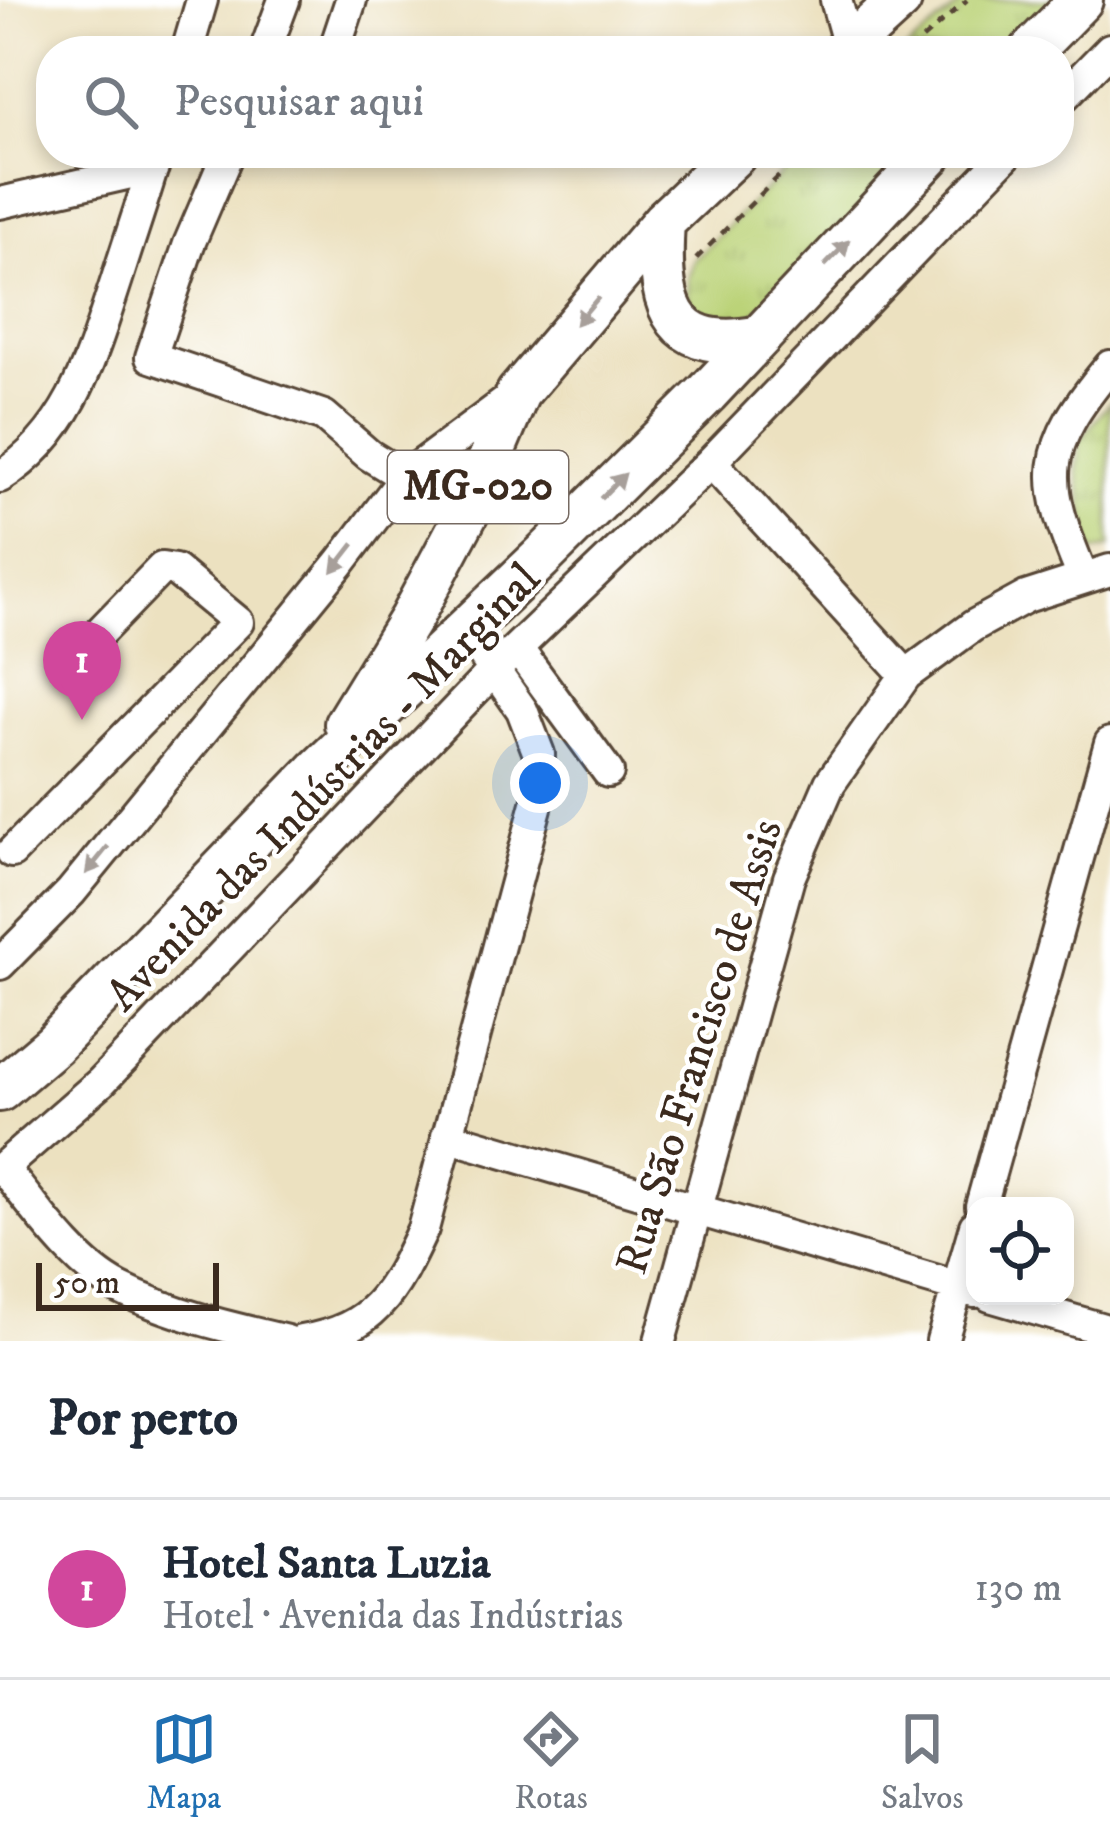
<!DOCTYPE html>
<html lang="pt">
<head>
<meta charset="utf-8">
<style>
	:root { --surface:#fff; --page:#f2f2f3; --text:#1f2937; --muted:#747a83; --line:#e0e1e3; --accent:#1f6fb2 }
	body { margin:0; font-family:"IM FELL DW Pica",serif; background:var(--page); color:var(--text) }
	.controls { position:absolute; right:36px; bottom:36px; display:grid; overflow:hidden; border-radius:24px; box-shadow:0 6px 18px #0003 }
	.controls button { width:108px; height:108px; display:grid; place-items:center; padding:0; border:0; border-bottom:3px solid var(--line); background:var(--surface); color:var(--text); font:60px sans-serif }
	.scale { position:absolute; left:36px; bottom:30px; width:183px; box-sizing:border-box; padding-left:12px; border:6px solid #3b2a1e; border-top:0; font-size:33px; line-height:42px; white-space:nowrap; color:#3b2a1e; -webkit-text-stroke:9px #fff; paint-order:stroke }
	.you { position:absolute; left:540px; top:783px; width:42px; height:42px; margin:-30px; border:9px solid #fff; border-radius:50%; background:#1a73e8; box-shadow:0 0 0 18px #1a73e833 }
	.badge { display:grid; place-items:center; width:78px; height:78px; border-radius:50%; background:var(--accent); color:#fff; font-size:39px; font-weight:700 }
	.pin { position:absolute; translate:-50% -99px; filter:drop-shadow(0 3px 6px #0008) }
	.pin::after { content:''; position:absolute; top:63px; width:42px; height:36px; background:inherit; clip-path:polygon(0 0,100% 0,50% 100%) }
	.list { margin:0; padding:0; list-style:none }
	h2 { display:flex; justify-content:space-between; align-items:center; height:156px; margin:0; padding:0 48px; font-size:51px }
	h2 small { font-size:39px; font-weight:400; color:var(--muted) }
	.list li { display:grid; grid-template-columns:78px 1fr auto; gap:36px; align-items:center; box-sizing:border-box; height:180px; padding:0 48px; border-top:3px solid var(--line) }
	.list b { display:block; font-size:45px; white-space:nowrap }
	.list p { margin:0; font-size:39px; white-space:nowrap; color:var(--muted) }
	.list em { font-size:39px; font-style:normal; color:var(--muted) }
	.icon { flex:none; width:66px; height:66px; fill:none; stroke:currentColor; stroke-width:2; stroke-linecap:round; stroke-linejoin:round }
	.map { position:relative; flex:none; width:1110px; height:1341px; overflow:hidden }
	.search { position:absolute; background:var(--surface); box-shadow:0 6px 18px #0003; left:36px; right:36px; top:36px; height:132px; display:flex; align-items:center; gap:30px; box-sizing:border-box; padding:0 42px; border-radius:48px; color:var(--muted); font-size:45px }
	.sheet { height:336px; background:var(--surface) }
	nav { display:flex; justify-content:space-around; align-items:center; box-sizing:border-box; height:168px; border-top:3px solid var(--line); background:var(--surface); font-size:33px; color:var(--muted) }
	nav a { display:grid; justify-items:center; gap:6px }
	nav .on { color:var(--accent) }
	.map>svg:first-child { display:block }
</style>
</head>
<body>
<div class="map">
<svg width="1110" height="1341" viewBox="0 0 1110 1341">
	<defs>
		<pattern id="park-tufts" width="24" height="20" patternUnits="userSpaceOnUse" patternTransform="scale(3)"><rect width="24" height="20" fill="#bbd378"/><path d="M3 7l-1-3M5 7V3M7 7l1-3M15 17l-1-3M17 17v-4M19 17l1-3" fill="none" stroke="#a2b567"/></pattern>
	</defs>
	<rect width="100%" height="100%" fill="#fff"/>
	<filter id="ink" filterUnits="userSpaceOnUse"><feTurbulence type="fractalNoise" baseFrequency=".00833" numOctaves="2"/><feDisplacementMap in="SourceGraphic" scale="24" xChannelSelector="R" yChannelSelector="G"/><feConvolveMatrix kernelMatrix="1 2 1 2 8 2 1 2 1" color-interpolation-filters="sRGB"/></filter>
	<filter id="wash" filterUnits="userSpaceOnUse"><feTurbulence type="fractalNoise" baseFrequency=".004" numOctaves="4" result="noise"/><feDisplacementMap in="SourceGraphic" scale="48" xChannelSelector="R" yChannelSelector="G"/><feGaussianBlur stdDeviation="2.7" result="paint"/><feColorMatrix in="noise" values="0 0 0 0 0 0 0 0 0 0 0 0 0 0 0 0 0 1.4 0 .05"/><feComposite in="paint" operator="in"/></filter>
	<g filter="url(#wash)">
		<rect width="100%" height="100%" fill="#ece1c0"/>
		<path fill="url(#park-tufts)" stroke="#7b7e4b" stroke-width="3" d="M 966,0 L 1072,0 L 1023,51 L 905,51 Z
			M 802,153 L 926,153 L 730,337 C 696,312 676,305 694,260 Z
			M 1110,402 L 1110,547 L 1091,552 L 1077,471 L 1080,440 Z"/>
	</g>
	<g filter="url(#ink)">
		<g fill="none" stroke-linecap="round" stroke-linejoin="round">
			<g stroke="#564536" stroke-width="36">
				<path id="minor" d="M 836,0 L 849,47
					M 187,51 L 202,0
					M 265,51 L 284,0
					M 334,51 L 351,0
					M 1059,101 L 1110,49
					M 228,153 L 189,244 L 151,357 L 324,416 L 369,455 L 405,477
					M 0,203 L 153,168
					M 711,462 L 906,675
					M 0,477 C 72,432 92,355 117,279 C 130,237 145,195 157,153
					M 1083,577 C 1041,478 1040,450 1110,366
					M 517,648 L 608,772
					M 12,852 L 238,622 L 175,570 L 162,568 L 67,666
					M 0,964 L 71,892 L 340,563 L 405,477 L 518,393
					M 447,1136 L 975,1292
					M 3,1168 C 34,1206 74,1265 119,1288 C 170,1314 231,1328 287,1341
					M 0,1170 L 101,1082 L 495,669 L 711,462 L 1008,153
					M 981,1206 L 1110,743
					M 990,1296 L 1110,1331
					M 301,1341 C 375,1329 393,1293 423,1229 L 538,800 L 539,754 L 522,710 L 466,630
					M 660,1341 L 789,878 L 830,783 L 906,675 L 973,626 L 1026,597 L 1110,570
					M 942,1341 L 975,1226"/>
			</g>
			<g stroke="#564536" stroke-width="48">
				<path id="highway" d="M 844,51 L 900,0
					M 1031,51 L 1081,0
					M 663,222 C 658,296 664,354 756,338
					M 346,724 L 411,618 L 467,513 L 518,393 L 663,222 L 736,153
					M 0,1090 L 53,1045 L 317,771 L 540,559 L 707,393 L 932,153"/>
			</g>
			<path stroke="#564536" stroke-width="4.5" stroke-dasharray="9 9" stroke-linecap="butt" d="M 909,51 L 967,0
				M 696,259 L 802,153"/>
			<use href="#minor" stroke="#fff" stroke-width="30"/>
			<use href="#highway" stroke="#fff" stroke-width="42"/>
		</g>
		<defs><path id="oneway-solid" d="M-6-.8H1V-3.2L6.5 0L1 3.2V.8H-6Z" transform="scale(3)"/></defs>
		<g fill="#a79f9a">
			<use href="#oneway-solid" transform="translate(837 253) rotate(-46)"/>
			<use href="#oneway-solid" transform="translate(587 311) rotate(130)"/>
			<use href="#oneway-solid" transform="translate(613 486) rotate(-45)"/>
			<use href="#oneway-solid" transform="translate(343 558) rotate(128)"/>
			<use href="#oneway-solid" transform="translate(97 860) rotate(129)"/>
		</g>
	</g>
	<g text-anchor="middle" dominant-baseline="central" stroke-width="9" stroke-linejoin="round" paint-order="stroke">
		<rect fill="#fff" stroke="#766a62" stroke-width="3" x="388" y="451" width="180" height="72" rx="9"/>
		<g font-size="42" font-weight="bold" fill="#3b2a1e">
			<text x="478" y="487">MG-020</text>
		</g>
		<g font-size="45" fill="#3b2a1e" stroke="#fff">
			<text transform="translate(324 788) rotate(-46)">Avenida das Indústrias - Marginal</text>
			<text transform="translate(700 1047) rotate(-73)">Rua São Francisco de Assis</text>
		</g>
	</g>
</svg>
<div class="controls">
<button><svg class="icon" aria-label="locate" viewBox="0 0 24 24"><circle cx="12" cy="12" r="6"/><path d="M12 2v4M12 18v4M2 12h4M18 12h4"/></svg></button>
</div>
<div class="scale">50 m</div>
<div class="you"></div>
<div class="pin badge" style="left:82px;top:720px;background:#d1479c">1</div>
<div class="search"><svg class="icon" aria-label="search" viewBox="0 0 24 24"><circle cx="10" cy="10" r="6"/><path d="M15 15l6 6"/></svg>Pesquisar aqui</div>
</div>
<section class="sheet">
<h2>Por perto<small></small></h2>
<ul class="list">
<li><span class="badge" style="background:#d1479c">1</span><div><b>Hotel Santa Luzia</b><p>Hotel · Avenida das Indústrias</p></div><em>130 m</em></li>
</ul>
</section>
<nav>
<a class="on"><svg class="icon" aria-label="map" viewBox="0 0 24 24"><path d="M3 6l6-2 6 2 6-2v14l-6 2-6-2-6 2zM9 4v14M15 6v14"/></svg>Mapa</a>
<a><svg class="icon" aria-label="directions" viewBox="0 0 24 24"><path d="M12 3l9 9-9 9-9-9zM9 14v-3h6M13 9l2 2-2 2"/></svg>Rotas</a>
<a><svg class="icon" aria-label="saved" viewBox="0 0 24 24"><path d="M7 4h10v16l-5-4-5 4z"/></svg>Salvos</a>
</nav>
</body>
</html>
